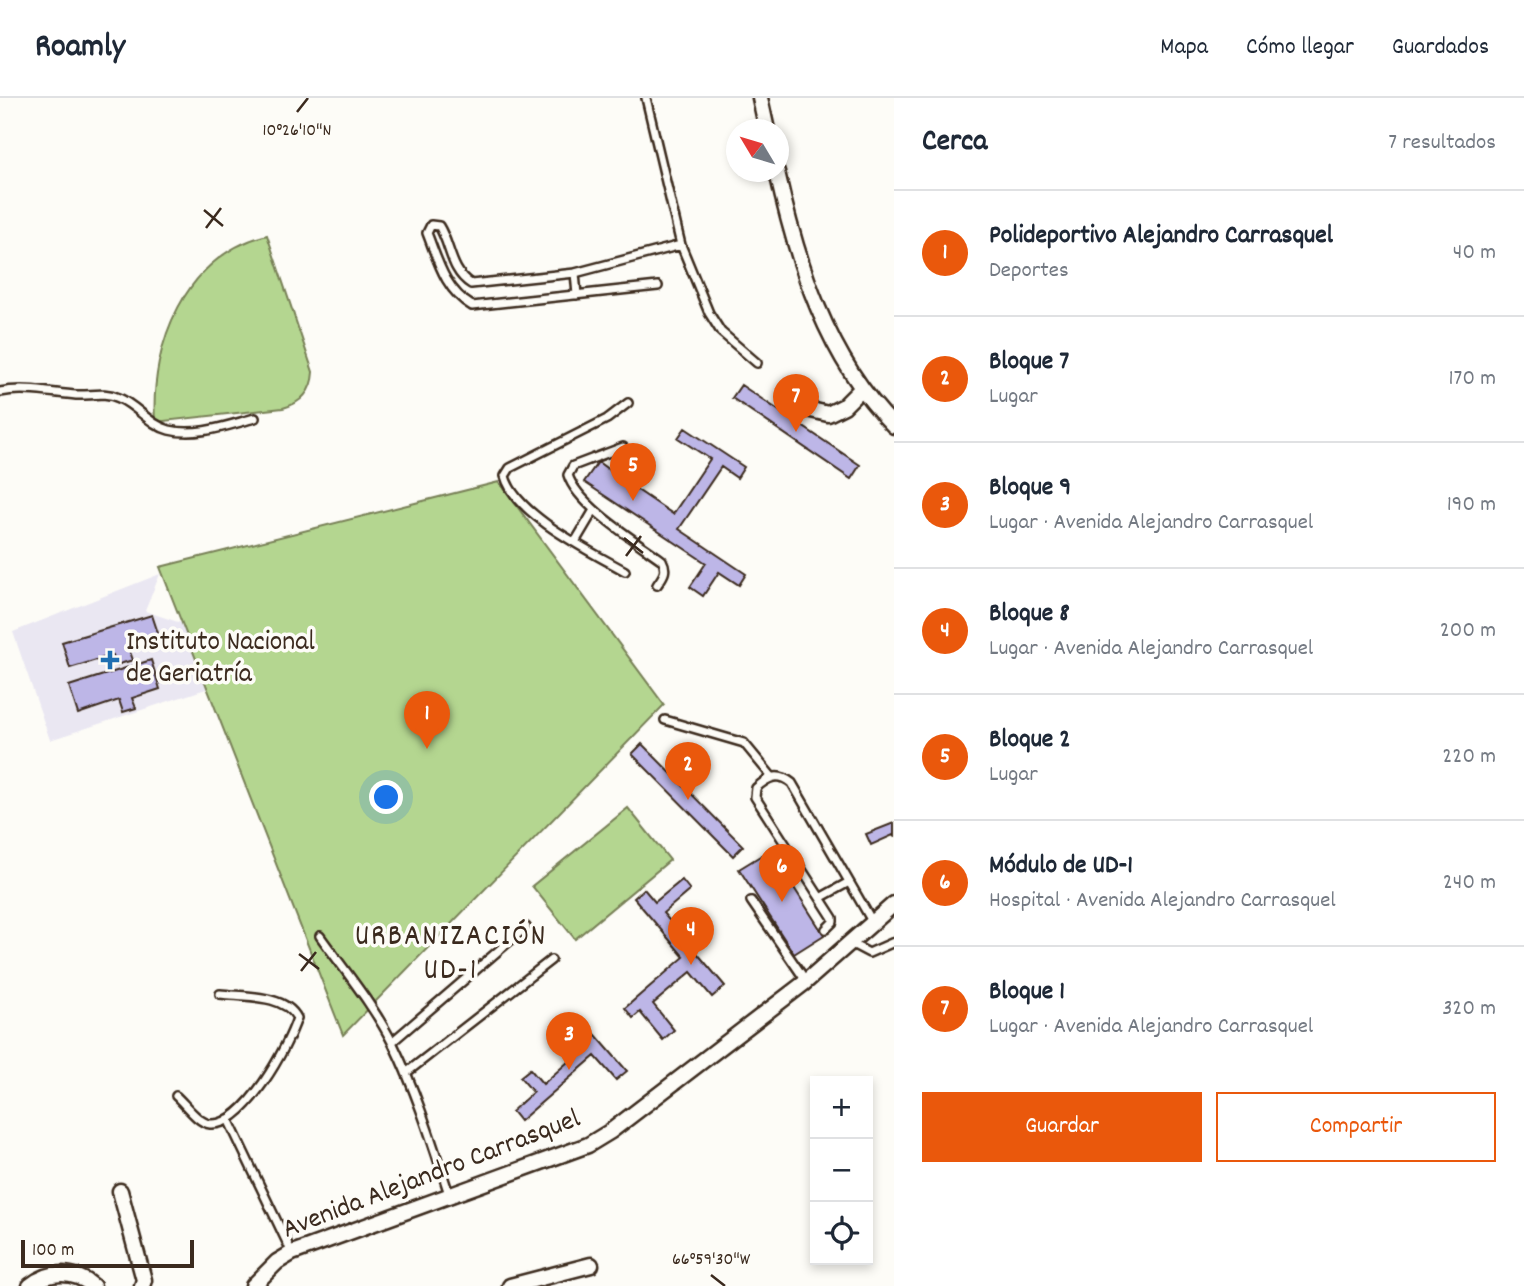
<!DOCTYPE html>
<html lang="es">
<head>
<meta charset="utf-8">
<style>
	:root { --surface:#fff; --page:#f2f2f3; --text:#1f2937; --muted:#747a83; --line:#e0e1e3; --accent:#ea580c }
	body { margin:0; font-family:Dekko,sans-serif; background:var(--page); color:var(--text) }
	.controls { position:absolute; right:21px; bottom:21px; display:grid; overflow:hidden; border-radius:0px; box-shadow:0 4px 10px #0003 }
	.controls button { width:63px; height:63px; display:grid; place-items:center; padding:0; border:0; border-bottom:2px solid var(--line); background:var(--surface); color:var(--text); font:35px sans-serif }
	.compass { position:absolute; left:726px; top:21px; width:63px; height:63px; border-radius:50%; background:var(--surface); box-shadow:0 4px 10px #0003; rotate:308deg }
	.scale { position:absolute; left:21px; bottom:18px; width:173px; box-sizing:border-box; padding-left:7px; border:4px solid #3b2a1e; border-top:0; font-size:19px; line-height:24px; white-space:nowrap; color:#3b2a1e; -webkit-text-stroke:5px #fdfcf7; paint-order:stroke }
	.you { position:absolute; left:387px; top:700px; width:24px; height:24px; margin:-18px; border:5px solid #fff; border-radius:50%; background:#1a73e8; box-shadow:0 0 0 10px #1a73e833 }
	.badge { display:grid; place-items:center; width:46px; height:46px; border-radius:50%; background:var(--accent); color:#fff; font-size:23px; font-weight:700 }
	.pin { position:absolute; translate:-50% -58px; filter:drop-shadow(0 2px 4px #0008) }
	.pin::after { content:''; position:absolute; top:37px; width:24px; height:21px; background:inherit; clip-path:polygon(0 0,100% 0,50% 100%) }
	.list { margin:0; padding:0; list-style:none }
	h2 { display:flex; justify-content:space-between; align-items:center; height:91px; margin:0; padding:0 28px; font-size:30px }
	h2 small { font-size:23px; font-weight:400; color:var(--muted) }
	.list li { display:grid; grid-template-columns:46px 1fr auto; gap:21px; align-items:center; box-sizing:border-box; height:126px; padding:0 28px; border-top:2px solid var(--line) }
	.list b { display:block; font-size:26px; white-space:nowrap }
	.list p { margin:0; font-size:23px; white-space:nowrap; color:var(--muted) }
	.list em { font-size:23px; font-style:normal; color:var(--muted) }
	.actions { display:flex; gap:14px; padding:21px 28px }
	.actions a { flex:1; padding:16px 0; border:2px solid var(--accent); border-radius:0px; text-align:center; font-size:24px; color:var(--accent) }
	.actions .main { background:var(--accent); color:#fff }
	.icon { flex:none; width:38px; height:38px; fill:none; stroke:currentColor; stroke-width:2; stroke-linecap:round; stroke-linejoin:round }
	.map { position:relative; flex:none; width:894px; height:1188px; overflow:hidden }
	header { display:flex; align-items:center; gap:42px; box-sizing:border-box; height:98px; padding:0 35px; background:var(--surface); border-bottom:2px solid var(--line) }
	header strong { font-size:33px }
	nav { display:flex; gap:38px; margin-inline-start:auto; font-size:24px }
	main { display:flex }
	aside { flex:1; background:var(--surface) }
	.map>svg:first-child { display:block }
</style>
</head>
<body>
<header>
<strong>Roamly</strong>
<nav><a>Mapa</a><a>Cómo llegar</a><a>Guardados</a></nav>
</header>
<main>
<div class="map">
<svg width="894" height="1188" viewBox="0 0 894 1188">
	<rect width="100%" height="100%" fill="#fdfcf7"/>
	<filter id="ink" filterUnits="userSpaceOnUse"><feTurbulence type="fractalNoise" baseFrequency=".0143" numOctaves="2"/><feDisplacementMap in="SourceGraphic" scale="14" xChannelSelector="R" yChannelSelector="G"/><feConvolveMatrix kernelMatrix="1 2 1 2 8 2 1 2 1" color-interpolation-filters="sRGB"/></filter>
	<g filter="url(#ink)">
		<path fill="#eae7f2" d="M 160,476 L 145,513 L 181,525 L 209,590 L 50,642 L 13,534 Z"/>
		<path fill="#b4d690" stroke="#788057" stroke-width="2" d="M 267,137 L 313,274 C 312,293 301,305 283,310 L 155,324 C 150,246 185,158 267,137 Z
			M 499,384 L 664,607 L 343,937 L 160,469 Z
			M 628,710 L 670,762 L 575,841 L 532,788 Z"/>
		<path fill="#bdb6e7" stroke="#3b2a1e" stroke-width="2" d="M 741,287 L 860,367 L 851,381 L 732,300 Z
			M 685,330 L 744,369 L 737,380 L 721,369 L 679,431 L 746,476 L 739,487 L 719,474 L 703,498 L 690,489 L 706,465 L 584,384 L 598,364 L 616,377 L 632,353 L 650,364 L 633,389 L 673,416 L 710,361 L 678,340 Z
			M 152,517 L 160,541 L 129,551 L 133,562 L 116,567 L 113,557 L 70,570 L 62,544 Z
			M 151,562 L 160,591 L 132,600 L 136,610 L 123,614 L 119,602 L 78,616 L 69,588 Z
			M 642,646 L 743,748 L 733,758 L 632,656 Z
			M 894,725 L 894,739 L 893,737 L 871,747 L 866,736 Z
			M 770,752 L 824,837 L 794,856 L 739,771 Z
			M 682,782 L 690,792 L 663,815 L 725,888 L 712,899 L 691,874 L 653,906 L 674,932 L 663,942 L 640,914 L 633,920 L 625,910 L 684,859 L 634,800 L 644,791 L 655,804 Z
			M 582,921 L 627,973 L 616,982 L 595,958 L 520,1023 L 512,1013 L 533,994 L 520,979 L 530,971 L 543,986 L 586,948 L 571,930 Z"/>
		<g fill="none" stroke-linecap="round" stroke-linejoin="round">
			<g stroke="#3b2a1e" stroke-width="12">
				<path id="service" d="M 646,0 L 681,147 L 709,215 L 721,234 L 757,265
					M 575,175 L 577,197
					M 658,188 L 472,208 C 445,192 438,163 427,135 L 431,127 L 439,128 C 451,147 450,173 471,186 L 575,175 L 681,147
					M 0,294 C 25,289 51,295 76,297 C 91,298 104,293 119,300 C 137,308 150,327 169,332 C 197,339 228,327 255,320
					M 623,349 L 573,368 L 568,377 C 577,407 636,443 662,462 C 668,473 663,478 657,487
					M 575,444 L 594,412
					M 625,473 C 592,454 515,417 505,378 L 510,370 L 607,321 L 628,305
					M 665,622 L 744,645 L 772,679
					M 820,800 L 849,784
					M 751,803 L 806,883
					M 826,831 L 833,824 L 833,820 L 755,699 L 756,690 C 768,679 778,674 792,685 L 873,825
					M 320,838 C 345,873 374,908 393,946 C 417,995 433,1047 450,1099
					M 850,845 L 869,855 L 894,844
					M 392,944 L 526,829
					M 406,975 L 551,862
					M 176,998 C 185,1006 198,1025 210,1026 C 245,1029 288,948 297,920 C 285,896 244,899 220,896
					M 228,1021 L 292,1155"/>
			</g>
			<g stroke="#3b2a1e" stroke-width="19">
				<path id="minor" d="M 760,0 L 767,32
					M 777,74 C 797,164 827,261 894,328
					M 788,293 L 811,312 L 828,316 L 844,308 L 862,290
					M 120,1093 L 144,1182 L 142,1188
					M 30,1188 C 50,1172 74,1172 93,1188
					M 253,1188 L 277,1164 L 292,1155 L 588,1047 L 611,1033 L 803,886 L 894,806
					M 510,1188 L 591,1167"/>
			</g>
			<use href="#service" stroke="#fdfcf7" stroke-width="7"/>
			<use href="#minor" stroke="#fdfcf7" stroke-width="14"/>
		</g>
	</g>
	<path fill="none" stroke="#3b2a1e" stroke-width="2.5" d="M 297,14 L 308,0M 204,112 L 223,128M 206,130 L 221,110M 624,440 L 643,455M 626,458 L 641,438M 299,856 L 319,871M 301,873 L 316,854M 711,1177 L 725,1188"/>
	<path fill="#1f6fb2" stroke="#fdfcf7" stroke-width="2.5" d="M106.5 551.5h7v7h7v7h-7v7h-7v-7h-7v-7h7z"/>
	<g text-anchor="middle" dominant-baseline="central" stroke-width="7" stroke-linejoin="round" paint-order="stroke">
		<g font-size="28" fill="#3b2a1e" stroke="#fdfcf7" text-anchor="start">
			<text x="126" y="546">Instituto Nacional<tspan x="126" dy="32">de Geriatría</tspan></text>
		</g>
		<g font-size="28" fill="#3b2a1e" stroke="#fdfcf7">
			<text transform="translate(432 1078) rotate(-21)">Avenida Alejandro Carrasquel</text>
		</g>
		<g font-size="30" letter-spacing="2" fill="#3b2a1e" stroke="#fdfcf7">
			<text x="451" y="840">URBANIZACIÓN<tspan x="451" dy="34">UD-1</tspan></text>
		</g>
	</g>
	<g font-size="18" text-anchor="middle" fill="#3b2a1e" stroke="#fdfcf7" stroke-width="7" stroke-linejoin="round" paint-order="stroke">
		<text x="297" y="37">10°26'10"N</text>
		<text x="711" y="1166">66°59'30"W</text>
	</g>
</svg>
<div class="controls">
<button>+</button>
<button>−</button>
<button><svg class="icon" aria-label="locate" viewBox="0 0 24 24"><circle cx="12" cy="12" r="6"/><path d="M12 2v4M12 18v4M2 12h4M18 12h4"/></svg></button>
</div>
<svg class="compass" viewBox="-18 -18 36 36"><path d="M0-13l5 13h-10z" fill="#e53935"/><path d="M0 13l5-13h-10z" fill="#747a83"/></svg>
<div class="scale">100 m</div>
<div class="you"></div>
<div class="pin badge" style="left:427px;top:651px">1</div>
<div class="pin badge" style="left:688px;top:702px">2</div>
<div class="pin badge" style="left:569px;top:972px">3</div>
<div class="pin badge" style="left:691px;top:867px">4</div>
<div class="pin badge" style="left:633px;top:403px">5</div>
<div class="pin badge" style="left:782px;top:804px">6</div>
<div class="pin badge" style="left:796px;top:334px">7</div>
</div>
<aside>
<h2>Cerca<small>7 resultados</small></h2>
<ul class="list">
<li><span class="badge">1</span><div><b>Polideportivo Alejandro Carrasquel</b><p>Deportes</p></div><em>40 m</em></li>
<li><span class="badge">2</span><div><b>Bloque 7</b><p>Lugar</p></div><em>170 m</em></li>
<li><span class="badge">3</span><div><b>Bloque 9</b><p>Lugar · Avenida Alejandro Carrasquel</p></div><em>190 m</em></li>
<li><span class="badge">4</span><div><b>Bloque 8</b><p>Lugar · Avenida Alejandro Carrasquel</p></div><em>200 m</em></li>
<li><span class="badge">5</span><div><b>Bloque 2</b><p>Lugar</p></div><em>220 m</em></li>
<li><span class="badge">6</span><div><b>Módulo de UD-1</b><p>Hospital · Avenida Alejandro Carrasquel</p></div><em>240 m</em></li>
<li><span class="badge">7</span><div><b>Bloque 1</b><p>Lugar · Avenida Alejandro Carrasquel</p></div><em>320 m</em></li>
</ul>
<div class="actions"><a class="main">Guardar</a><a>Compartir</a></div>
</aside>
</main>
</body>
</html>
